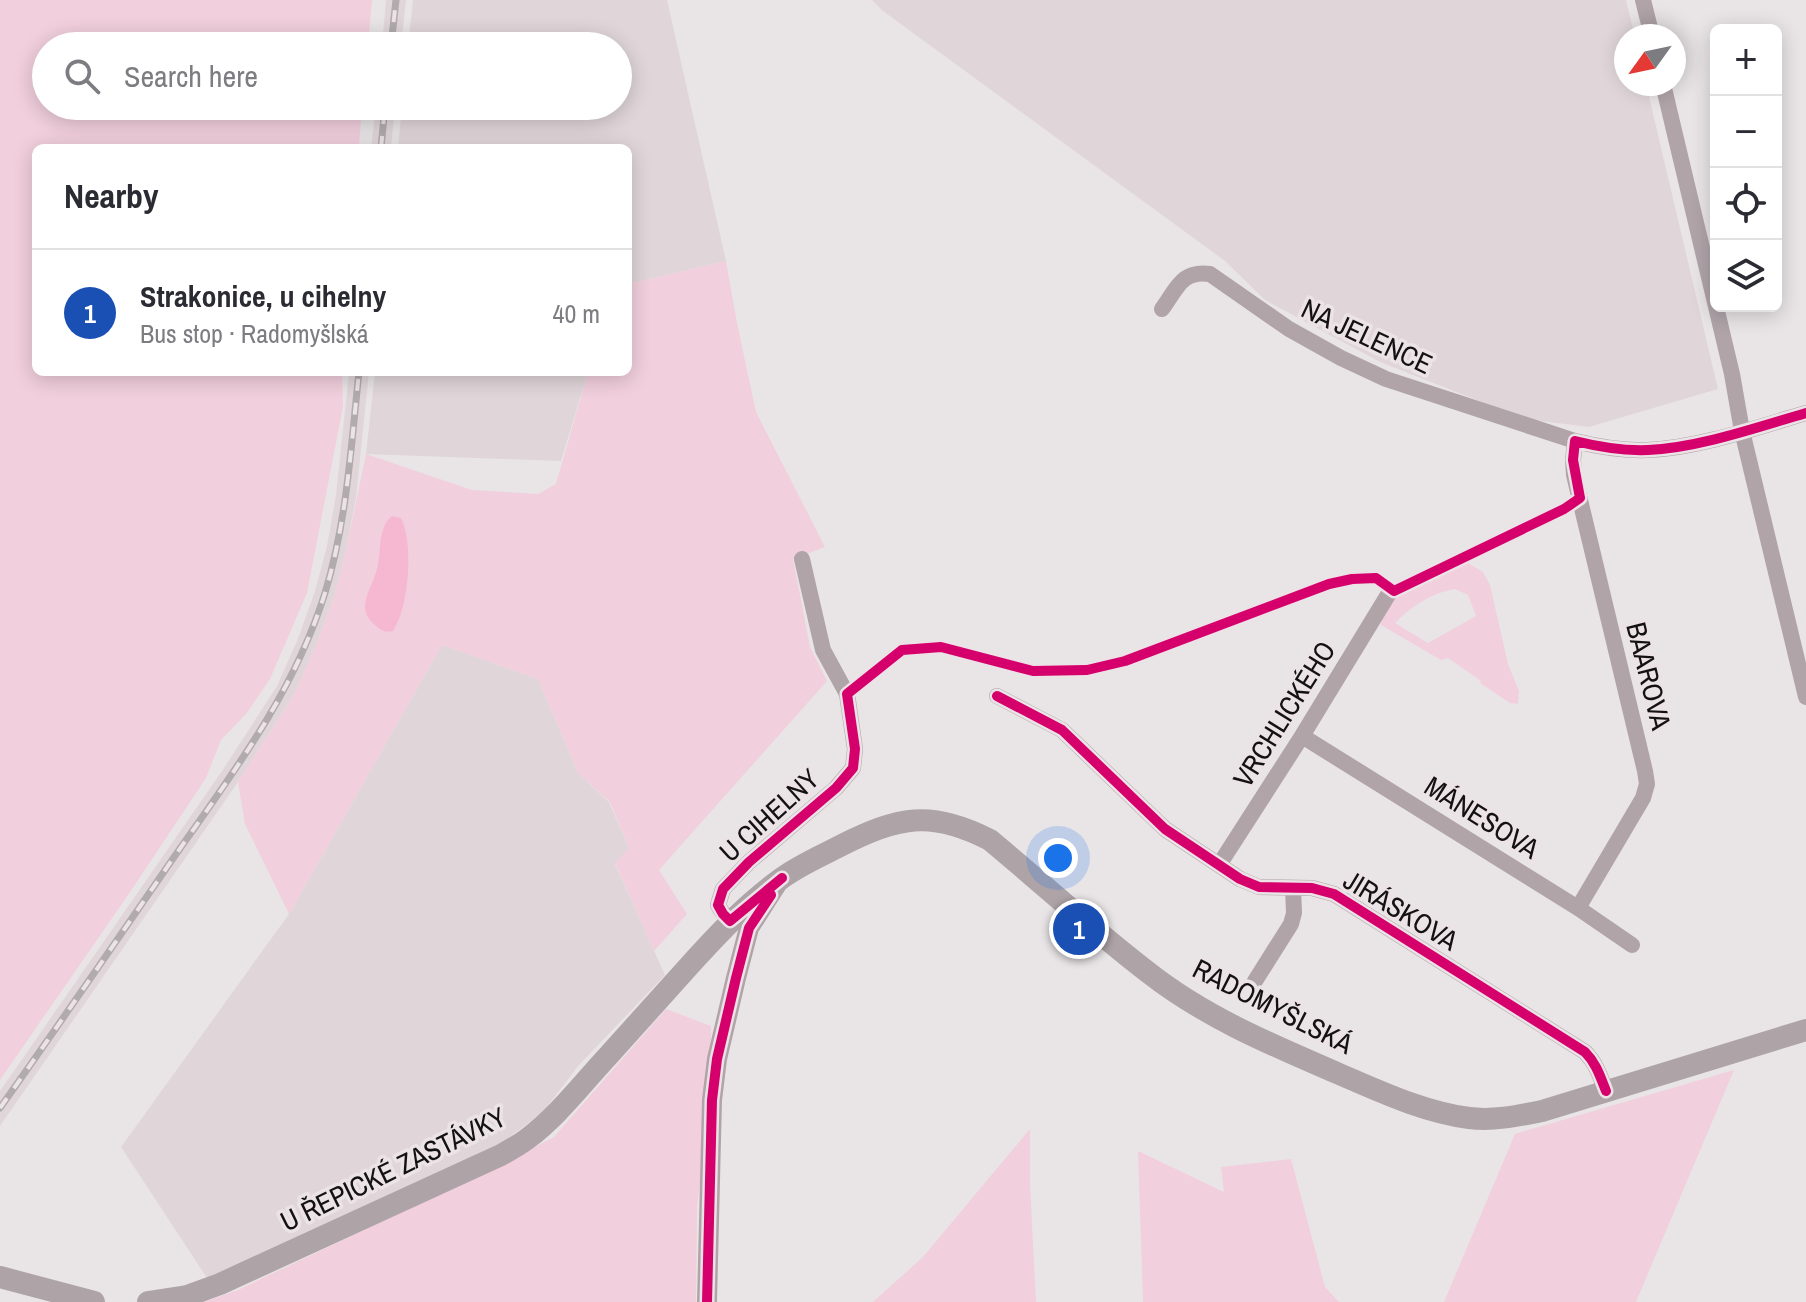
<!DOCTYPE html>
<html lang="en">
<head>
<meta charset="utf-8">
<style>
	:root { --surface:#fff; --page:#f2f2f3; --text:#2b2b33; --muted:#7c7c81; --line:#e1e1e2; --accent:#5f5b5d }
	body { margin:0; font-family:"Archivo Narrow",sans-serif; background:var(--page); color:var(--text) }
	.controls { position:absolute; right:24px; top:24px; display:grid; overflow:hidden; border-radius:12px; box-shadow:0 4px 20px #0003 }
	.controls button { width:72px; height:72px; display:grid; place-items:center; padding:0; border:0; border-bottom:2px solid var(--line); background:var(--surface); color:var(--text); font:40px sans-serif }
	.compass { position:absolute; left:1614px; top:24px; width:72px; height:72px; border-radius:50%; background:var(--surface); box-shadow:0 4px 20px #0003; rotate:237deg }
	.you { position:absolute; left:1058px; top:858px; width:28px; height:28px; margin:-20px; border:6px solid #fff; border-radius:50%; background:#1a73e8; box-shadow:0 0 0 12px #1a73e833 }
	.badge { display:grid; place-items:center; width:52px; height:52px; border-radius:50%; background:var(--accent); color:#fff; font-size:26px; font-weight:700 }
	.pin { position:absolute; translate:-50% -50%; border:4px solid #fff; box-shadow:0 2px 8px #0006 }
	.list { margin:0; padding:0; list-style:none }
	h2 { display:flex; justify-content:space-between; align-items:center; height:104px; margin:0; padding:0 32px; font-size:34px }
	h2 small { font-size:26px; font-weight:400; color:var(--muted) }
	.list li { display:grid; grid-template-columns:52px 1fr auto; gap:24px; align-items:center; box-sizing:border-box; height:128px; padding:0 32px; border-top:2px solid var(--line) }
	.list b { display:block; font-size:30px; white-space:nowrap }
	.list p { margin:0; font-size:26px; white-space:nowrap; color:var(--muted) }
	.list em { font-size:26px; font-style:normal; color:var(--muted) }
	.icon { flex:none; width:44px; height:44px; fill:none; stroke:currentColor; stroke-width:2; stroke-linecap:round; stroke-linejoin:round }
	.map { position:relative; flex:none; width:1806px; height:1302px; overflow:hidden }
	.search { position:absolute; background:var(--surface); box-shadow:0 4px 20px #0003; left:32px; top:32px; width:600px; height:88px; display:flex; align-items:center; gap:20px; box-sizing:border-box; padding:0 28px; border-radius:44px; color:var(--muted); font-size:30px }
	.panel { position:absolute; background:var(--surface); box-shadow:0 4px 20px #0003; left:32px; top:144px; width:600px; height:232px; border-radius:12px }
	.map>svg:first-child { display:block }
</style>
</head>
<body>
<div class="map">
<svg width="1806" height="1302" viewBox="0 0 1806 1302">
	<rect width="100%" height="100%" fill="#e9e5e7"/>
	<path fill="#e0d6da" d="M 386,0 L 406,0 L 401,46 L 382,46 Z
		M 413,0 L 667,0 L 726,261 L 628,284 L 628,148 L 398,148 L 402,106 L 618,106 L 618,46 L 408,46 Z
		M 872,0 L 1626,0 L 1635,36 L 1626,36 L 1626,84 L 1646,84 L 1718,389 L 1589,427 L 1525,419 L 1380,362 L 1265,300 L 1225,261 L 883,11 Z
		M 376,106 L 395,106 L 391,148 L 371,148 Z
		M 349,372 L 369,372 L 356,498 L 346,550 L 334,597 L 317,643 L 294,695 L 238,782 L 0,1126 L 0,1091 L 222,771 L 277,686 L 299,636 L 315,591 L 327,546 L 336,495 Z
		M 375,372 L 588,372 L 561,461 L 366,454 Z
		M 442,645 L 538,679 L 578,773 L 609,802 L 629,848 L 615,864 L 665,975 L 579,1065 L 543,1112 L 503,1142 L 209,1281 L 121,1147 L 289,914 Z"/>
	<path fill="#f1cfdc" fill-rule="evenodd" d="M 0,0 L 372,0 L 368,46 L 46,46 L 46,106 L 362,106 L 359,148 L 36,148 L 36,372 L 342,372 L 343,406 L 307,593 L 270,679 L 246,714 L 221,740 L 206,778 L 126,898 L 0,1080 Z
		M 726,261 L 737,323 L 756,412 L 825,547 L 793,559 L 810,647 L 827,681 L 659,870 L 687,914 L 654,951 L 615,863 L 629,848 L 610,802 L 578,773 L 538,679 L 442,645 L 289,914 L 245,824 L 238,782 L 294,695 L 317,643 L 334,597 L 346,550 L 366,454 L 472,490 L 538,494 L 556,484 L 588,372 L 628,372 L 628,284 Z
		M 1468,563 L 1483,572 L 1490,585 L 1508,664 L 1519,691 L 1518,704 L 1510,703 L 1480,683 L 1481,681 L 1448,658 L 1441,660 L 1381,625 L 1381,619 L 1398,593 L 1410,586 ZM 1455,589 L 1468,595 L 1476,616 L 1428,643 L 1395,623 C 1412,606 1431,593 1455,589 Z
		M 666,1009 L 711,1026 L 712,1100 L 697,1205 L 696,1302 L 204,1302 L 238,1290 L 496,1167 L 554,1137 Z
		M 1734,1070 L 1636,1302 L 1444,1302 L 1515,1134 Z
		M 1030,1129 L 1030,1184 L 1036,1302 L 873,1302 L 923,1257 Z
		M 1138,1151 L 1224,1192 L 1221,1167 L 1291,1159 L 1325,1287 L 1339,1302 L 1143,1302 Z"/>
	<path fill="#f6b8d1" d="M 392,516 L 401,518 C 414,544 409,607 393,631 C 385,633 382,631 376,626 C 354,608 371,591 377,569 C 382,551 377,528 392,516 Z"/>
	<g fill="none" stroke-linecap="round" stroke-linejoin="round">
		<path stroke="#b0a4a9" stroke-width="16" d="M 1643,0 L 1652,36
			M 1663,84 L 1732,374 L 1742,431 L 1806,697
			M 1162,309 C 1177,289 1181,270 1210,274 L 1289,329 L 1341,358 L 1386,379 L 1575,441 C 1599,447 1623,451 1648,450 C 1698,448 1758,427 1806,413
			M 1575,441 L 1573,460 L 1574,475 L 1645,771 L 1647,784 L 1643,798 L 1578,908
			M 997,696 L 1062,730 L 1165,829 L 1240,879 L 1259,887 L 1312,888 L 1334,894 L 1585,1052 C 1596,1063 1600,1076 1606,1091
			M 1302,736 L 1578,908 L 1632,945
			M 1219,865 L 1302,736 L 1391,590
			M 739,921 C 727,920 723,915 718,905 L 723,889 L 749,862 L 836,788 L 853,768 L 855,749 L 847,694 L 823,650 L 802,559
			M 1255,981 L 1291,924 L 1294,913 L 1293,888"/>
		<path stroke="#b0a4a9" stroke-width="20" d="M 707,1302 L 712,1100 L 717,1059 L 736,978 L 749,928 L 777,884"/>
		<path stroke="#aea4a8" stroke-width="22" d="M 0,1277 L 94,1302
			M 148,1302 L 187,1296 L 220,1284 L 501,1155 C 510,1150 519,1145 527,1139 C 557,1117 582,1084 608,1056 C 635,1026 662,996 689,966 C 718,934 747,903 782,878 C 800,865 821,856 840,846 C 898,817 930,809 990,840 C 1043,884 1094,931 1149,973 C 1205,1017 1272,1045 1337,1073 C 1379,1091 1423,1112 1469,1118 C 1494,1121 1517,1116 1542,1111 L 1806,1030"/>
		<g stroke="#b2abae" stroke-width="7">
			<path id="rail" d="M 391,46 L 396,0
				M 381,148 L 385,106
				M 0,1108 C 58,1026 115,943 172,860 C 232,774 293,695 325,593 C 347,521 351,446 359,372"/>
		</g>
		<use href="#rail" stroke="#ebe3e6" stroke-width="4" stroke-dasharray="12" stroke-linecap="butt"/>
		<g stroke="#ebe3e6" stroke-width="15">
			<path id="cycleway" d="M 997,696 L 1062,730 L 1165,829 L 1240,879 L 1259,887 L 1312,888 L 1334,894 L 1585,1052 C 1596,1063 1600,1076 1606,1091
				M 782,878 L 730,921 L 723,914 L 718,905 L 723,889 L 749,862 L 836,788 L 853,768 L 855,749 L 847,694 L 902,650 L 941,647 L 1033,671 L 1087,670 L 1125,661 L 1329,584 L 1352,579 L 1376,578 L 1394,591 L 1564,509 L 1580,498 L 1573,460 L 1575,441 C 1599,447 1623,451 1648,450 C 1698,448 1758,427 1806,413
				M 707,1302 L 712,1100 L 717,1059 L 736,978 L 749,928 L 771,895"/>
		</g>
		<use href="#cycleway" stroke="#d6006c" stroke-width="10"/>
	</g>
	<g text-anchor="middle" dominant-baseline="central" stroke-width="7" stroke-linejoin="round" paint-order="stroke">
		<g font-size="28" fill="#141112" stroke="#ebe3e6">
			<text transform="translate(1367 336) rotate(25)">NA JELENCE</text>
			<text transform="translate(1649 676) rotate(76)">BAAROVA</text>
			<text transform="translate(1284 714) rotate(-58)">VRCHLICKÉHO</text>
			<text transform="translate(769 815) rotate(-42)">U CIHELNY</text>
			<text transform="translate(1482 817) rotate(32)">MÁNESOVA</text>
			<text transform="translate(1401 910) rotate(31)">JIRÁSKOVA</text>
			<text transform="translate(1273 1006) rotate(27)">RADOMYŠLSKÁ</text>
			<text transform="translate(393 1169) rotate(-26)">U ŘEPICKÉ ZASTÁVKY</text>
		</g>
	</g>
</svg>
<div class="controls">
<button>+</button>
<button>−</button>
<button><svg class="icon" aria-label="locate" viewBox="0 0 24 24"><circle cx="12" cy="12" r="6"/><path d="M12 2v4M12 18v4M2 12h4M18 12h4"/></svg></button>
<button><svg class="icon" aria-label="layers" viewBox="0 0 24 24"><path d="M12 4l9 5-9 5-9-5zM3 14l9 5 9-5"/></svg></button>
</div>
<svg class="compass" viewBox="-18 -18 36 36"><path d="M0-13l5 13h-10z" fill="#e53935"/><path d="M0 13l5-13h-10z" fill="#7c7c81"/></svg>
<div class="you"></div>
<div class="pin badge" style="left:1079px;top:929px;background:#1a4fb4">1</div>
<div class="search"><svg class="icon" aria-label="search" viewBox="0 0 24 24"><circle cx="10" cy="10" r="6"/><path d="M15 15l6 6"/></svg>Search here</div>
<section class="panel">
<h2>Nearby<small></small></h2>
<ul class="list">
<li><span class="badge" style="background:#1a4fb4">1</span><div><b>Strakonice, u cihelny</b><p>Bus stop · Radomyšlská</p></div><em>40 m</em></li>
</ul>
</section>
</div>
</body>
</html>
